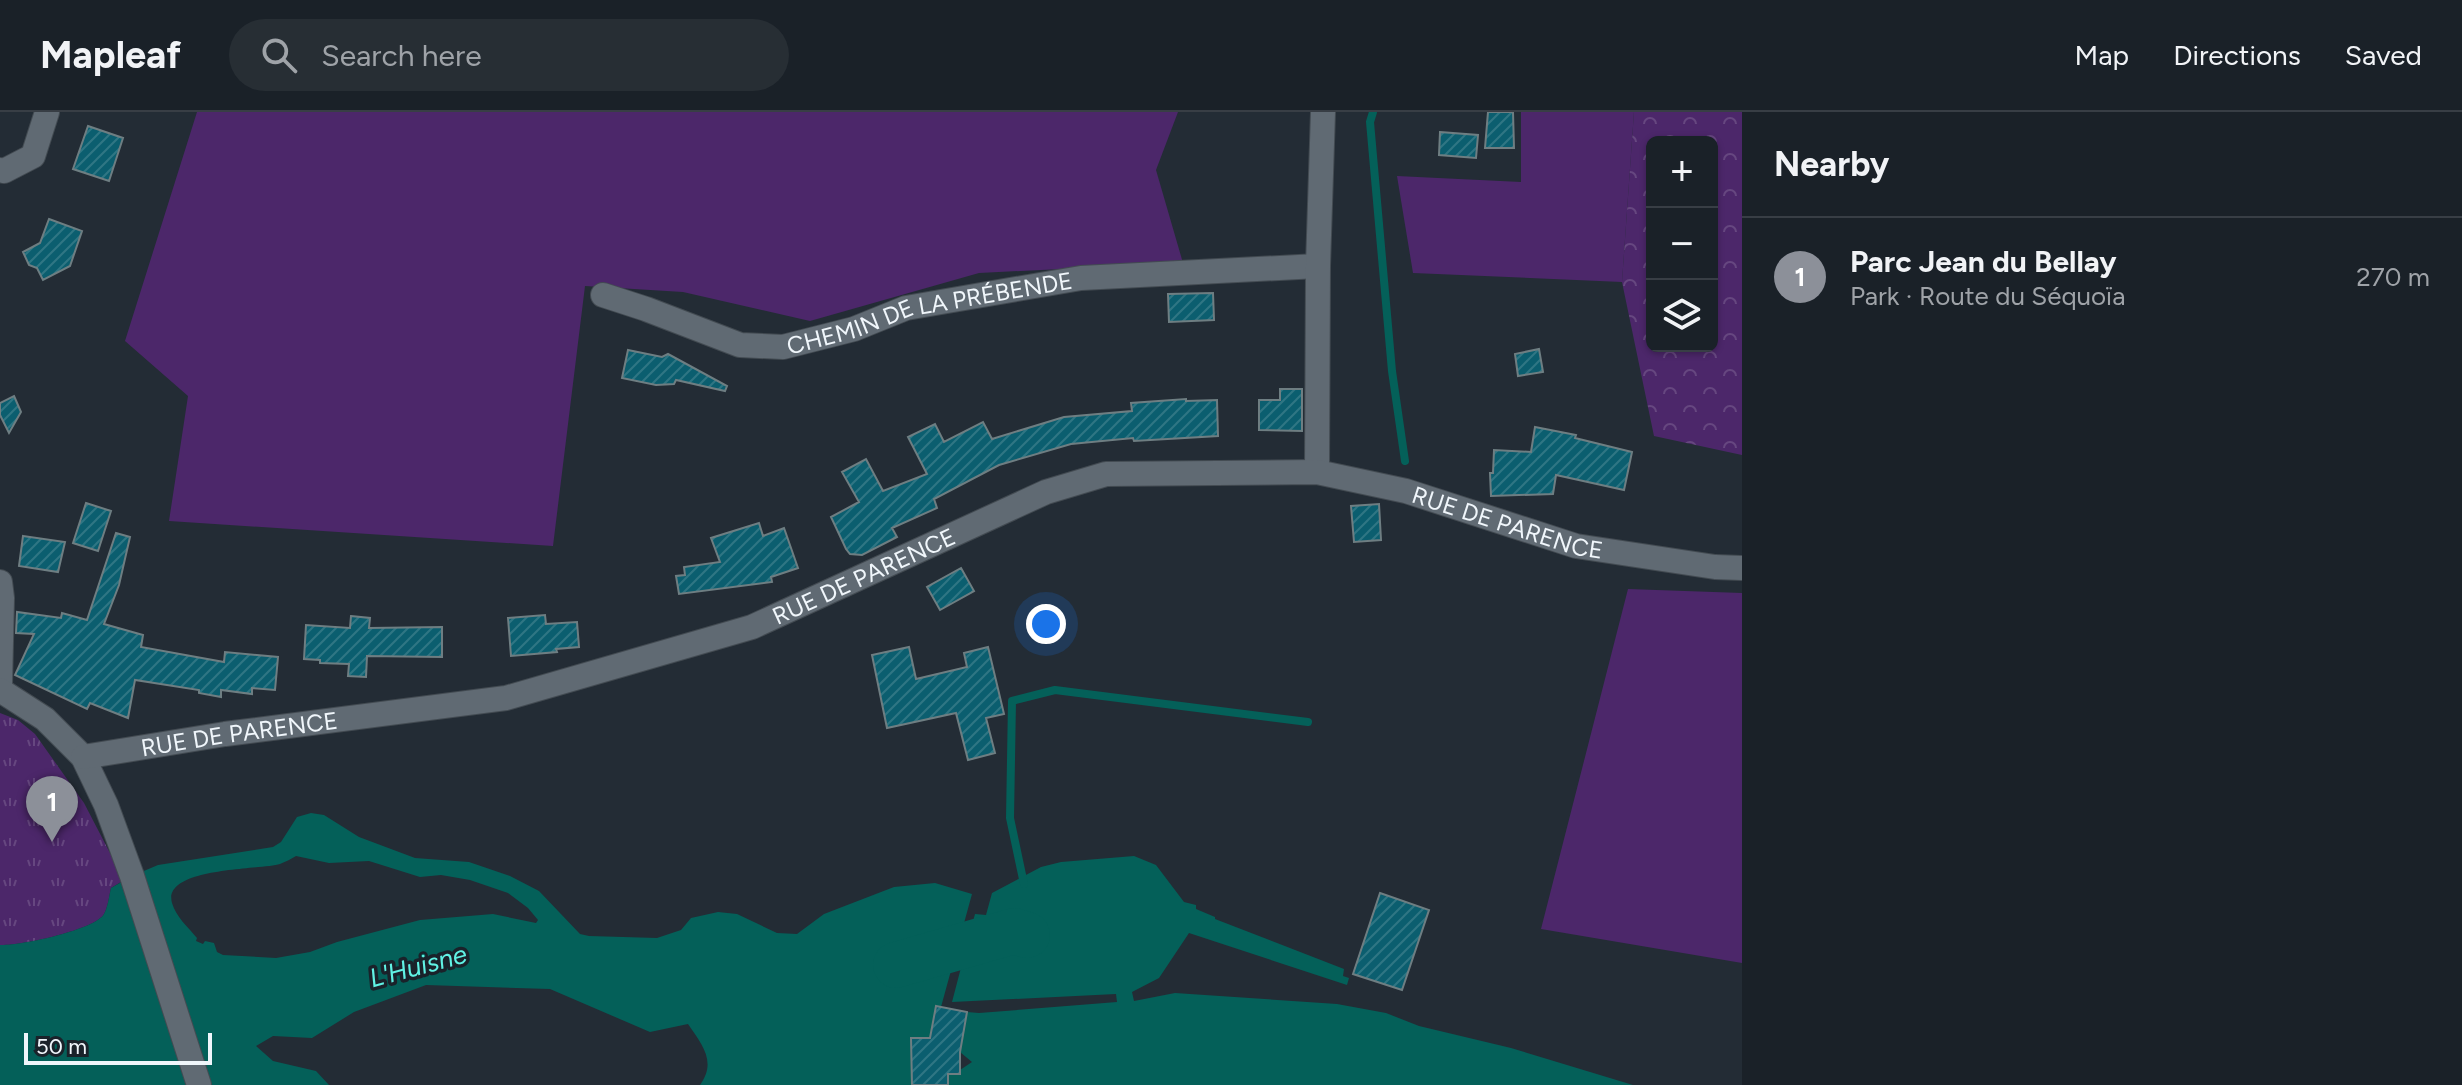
<!DOCTYPE html>
<html lang="en">
<head>
<meta charset="utf-8">
<style>
	:root { --surface:#1a2128; --page:#272e34; --text:#f1f3f6; --muted:#9fa3a8; --line:#383e45; --accent:#8c9099 }
	body { margin:0; font-family:Figtree,sans-serif; background:var(--page); color:var(--text) }
	.controls { position:absolute; right:24px; top:24px; display:grid; overflow:hidden; border-radius:12px; box-shadow:0 2px 6px #0004 }
	.controls button { width:72px; height:72px; display:grid; place-items:center; padding:0; border:0; border-bottom:2px solid var(--line); background:var(--surface); color:var(--text); font:40px sans-serif }
	.scale { position:absolute; left:24px; bottom:20px; width:188px; box-sizing:border-box; padding-left:8px; border:4px solid #f0f6fb; border-top:0; font-size:22px; line-height:28px; white-space:nowrap; color:#f0f6fb; -webkit-text-stroke:6px #1a222a; paint-order:stroke }
	.you { position:absolute; left:1046px; top:512px; width:28px; height:28px; margin:-20px; border:6px solid #fff; border-radius:50%; background:#1a73e8; box-shadow:0 0 0 12px #1a73e833 }
	.badge { display:grid; place-items:center; width:52px; height:52px; border-radius:50%; background:var(--accent); color:#fff; font-size:26px; font-weight:700 }
	.pin { position:absolute; translate:-50% -66px; filter:drop-shadow(0 2px 4px #0008) }
	.pin::after { content:''; position:absolute; top:42px; width:28px; height:24px; background:inherit; clip-path:polygon(0 0,100% 0,50% 100%) }
	.list { margin:0; padding:0; list-style:none }
	h2 { display:flex; justify-content:space-between; align-items:center; height:104px; margin:0; padding:0 32px; font-size:34px }
	h2 small { font-size:26px; font-weight:400; color:var(--muted) }
	.list li { display:grid; grid-template-columns:52px 1fr auto; gap:24px; align-items:center; box-sizing:border-box; height:120px; padding:0 32px; border-top:2px solid var(--line) }
	.list b { display:block; font-size:30px; white-space:nowrap }
	.list p { margin:0; font-size:26px; white-space:nowrap; color:var(--muted) }
	.list em { font-size:26px; font-style:normal; color:var(--muted) }
	.icon { flex:none; width:44px; height:44px; fill:none; stroke:currentColor; stroke-width:2; stroke-linecap:round; stroke-linejoin:round }
	.map { position:relative; flex:none; width:1742px; height:973px; overflow:hidden }
	header { display:flex; align-items:center; gap:48px; box-sizing:border-box; height:112px; padding:0 40px; background:var(--surface); border-bottom:2px solid var(--line) }
	header strong { font-size:38px }
	nav { display:flex; gap:44px; margin-inline-start:auto; font-size:28px }
	.search { width:560px; height:72px; background:var(--page); display:flex; align-items:center; gap:20px; box-sizing:border-box; padding:0 28px; border-radius:44px; color:var(--muted); font-size:30px }
	main { display:flex }
	aside { flex:1; background:var(--surface) }
	.map>svg:first-child { display:block }
</style>
</head>
<body>
<header>
<strong>Mapleaf</strong>
<div class="search"><svg class="icon" aria-label="search" viewBox="0 0 24 24"><circle cx="10" cy="10" r="6"/><path d="M15 15l6 6"/></svg>Search here</div>
<nav><a>Map</a><a>Directions</a><a>Saved</a></nav>
</header>
<main>
<div class="map">
<svg width="1742" height="973" viewBox="0 0 1742 973">
	<defs>
		<pattern id="forest-crowns" width="20" height="18" patternUnits="userSpaceOnUse" patternTransform="scale(2)"><rect width="20" height="18" fill="#4c276a"/><path d="M2 6a3 3 0 1 1 6 0M12 15a3 3 0 1 1 6 0" fill="none" stroke="#664780"/></pattern>
		<pattern id="park-tufts" width="24" height="20" patternUnits="userSpaceOnUse" patternTransform="scale(2)"><rect width="24" height="20" fill="#4c276a"/><path d="M3 7l-1-3M5 7V3M7 7l1-3M15 17l-1-3M17 17v-4M19 17l1-3" fill="none" stroke="#664780"/></pattern>
		<pattern id="building-hatch" width="6" height="6" patternUnits="userSpaceOnUse" patternTransform="scale(2)"><rect width="6" height="6" fill="#0b5e6f"/><path d="M-1 1l2-2M0 6l6-6M5 7l2-2" fill="none" stroke="#2f7684"/></pattern>
	</defs>
	<rect width="100%" height="100%" fill="#232c35"/>
	<path fill="#4c276a" d="M 197,0 L 1178,0 L 1156,58 L 1183,151 L 979,161 L 810,209 L 683,180 L 585,174 L 553,434 L 169,409 L 188,284 L 125,229 Z
		M 1521,0 L 1634,0 L 1622,170 L 1413,161 L 1397,64 L 1521,70 Z
		M 1628,477 L 1742,481 L 1742,851 L 1541,817 Z"/>
	<path fill="url(#forest-crowns)" fill-rule="evenodd" d="M 1634,0 L 1742,0 L 1742,343 L 1654,324 L 1622,170 ZM 1652,30 L 1712,30 L 1712,234 L 1652,234 Z"/>
	<path fill="url(#park-tufts)" d="M 0,601 L 18,608 L 35,622 L 84,691 L 124,768 L 111,776 C 109,784 108,795 104,802 C 95,818 19,834 0,833 Z"/>
	<path fill="#046059" fill-rule="evenodd" d="M 311,701 L 324,703 L 359,725 L 415,746 L 469,750 L 510,764 L 539,779 L 580,822 L 589,824 L 657,826 L 681,818 L 691,806 L 718,800 L 737,802 L 777,821 L 797,822 L 824,802 L 894,775 L 935,771 L 972,782 L 941,895 L 936,894 L 930,926 L 911,927 L 912,973 L 700,973 C 717,949 702,933 688,912 L 650,920 L 550,877 L 426,873 L 354,900 L 312,926 L 273,924 L 256,934 L 273,949 L 316,959 L 329,973 L 0,973 L 0,833 C 19,834 95,818 104,802 C 108,795 109,784 111,776 L 132,764 L 158,753 L 273,735 L 281,730 L 297,705 ZM 296,744 L 329,751 L 369,749 L 420,765 L 441,763 L 470,768 L 508,781 L 528,796 L 538,808 L 536,811 L 493,802 L 420,808 L 337,830 L 310,840 L 276,846 L 223,843 L 217,840 L 214,831 L 205,829 L 203,832 L 196,829 L 197,826 C 188,815 176,805 172,791 C 162,755 260,758 280,752 C 285,750 291,747 296,744 Z
		M 1134,744 L 1156,753 L 1184,790 L 1196,793 L 1196,797 L 1215,805 L 1215,807 L 1344,857 L 1343,864 L 1349,866 L 1347,873 L 1189,821 L 1159,866 L 1132,880 L 1134,889 L 1175,881 L 1337,892 L 1386,901 L 1419,914 L 1511,936 L 1633,973 L 948,973 L 948,962 L 960,962 L 960,958 L 972,950 L 960,940 L 967,900 L 979,901 L 1117,890 L 1116,882 L 952,890 L 975,802 L 986,803 L 992,781 L 1041,755 L 1061,750 Z"/>
	<g fill="none" stroke-linecap="round" stroke-linejoin="round">
		<path stroke="#046059" stroke-width="8" d="M 1373,0 L 1370,10 L 1392,259 L 1405,349
			M 1024,772 L 1010,706 L 1012,589 L 1055,578 L 1308,610"/>
		<path stroke="#046059" stroke-width="46" d="M 896,853 L 1014,819 L 1027,823"/>
	</g>
	<path fill="url(#building-hatch)" stroke="#6e7e82" stroke-width="2" d="M 1488,0 L 1513,0 L 1514,36 L 1485,36 Z
		M 88,14 L 123,26 L 109,69 L 73,57 Z
		M 1440,20 L 1478,23 L 1476,46 L 1439,43 Z
		M 49,107 L 82,119 L 70,154 L 43,168 L 37,156 L 29,153 L 23,140 L 40,131 Z
		M 1213,181 L 1214,208 L 1169,210 L 1168,182 Z
		M 1539,237 L 1543,260 L 1518,264 L 1515,242 Z
		M 628,238 L 662,245 L 668,242 L 727,274 L 725,279 L 676,268 L 674,272 L 656,273 L 622,266 Z
		M 1280,277 L 1302,277 L 1302,319 L 1259,318 L 1259,288 L 1280,288 Z
		M 14,284 L 21,300 L 9,321 L 0,303 L 0,291 Z
		M 1186,287 L 1186,289 L 1217,288 L 1218,324 L 1134,329 L 1133,326 L 1071,332 L 999,353 L 934,387 L 937,396 L 892,416 L 897,425 L 862,443 L 850,442 L 846,437 L 831,405 L 859,390 L 842,360 L 866,347 L 883,379 L 927,362 L 908,325 L 935,312 L 944,330 L 983,310 L 992,327 L 1064,305 L 1132,299 L 1131,291 Z
		M 1535,315 L 1576,323 L 1575,326 L 1632,340 L 1624,378 L 1556,363 L 1553,382 L 1491,384 L 1490,361 L 1493,361 L 1494,338 L 1531,340 Z
		M 86,391 L 111,399 L 98,439 L 73,431 Z
		M 1379,392 L 1381,428 L 1354,430 L 1351,394 Z
		M 759,411 L 763,424 L 784,416 L 798,456 L 771,465 L 772,470 L 679,482 L 676,464 L 685,463 L 684,455 L 720,450 L 711,426 Z
		M 116,421 L 130,425 L 119,473 L 104,512 L 143,523 L 141,535 L 224,550 L 225,540 L 278,545 L 275,578 L 252,576 L 252,582 L 221,578 L 221,585 L 199,581 L 199,578 L 135,568 L 128,606 L 90,591 L 87,597 L 15,563 L 34,522 L 16,521 L 17,500 L 61,506 L 62,501 L 87,508 Z
		M 23,424 L 65,430 L 58,460 L 19,454 Z
		M 961,456 L 974,479 L 940,498 L 927,475 Z
		M 545,503 L 546,512 L 577,510 L 579,535 L 556,537 L 557,540 L 511,544 L 508,506 Z
		M 351,504 L 370,506 L 369,516 L 442,515 L 442,545 L 367,544 L 366,565 L 348,564 L 349,552 L 320,551 L 320,548 L 304,547 L 306,513 L 350,516 Z
		M 909,535 L 916,567 L 967,555 L 964,541 L 988,535 L 1004,602 L 986,606 L 995,641 L 968,648 L 956,601 L 887,616 L 872,543 Z
		M 1380,781 L 1429,798 L 1402,878 L 1353,862 Z
		M 936,894 L 967,900 L 960,940 L 960,962 L 948,962 L 948,973 L 912,973 L 911,926 L 930,926 Z"/>
	<g fill="none" stroke-linecap="round" stroke-linejoin="round">
		<g stroke="#434b52" stroke-width="26">
			<g id="street">
				<path d="M 0,58 L 4,59 L 33,44 L 47,0"/>
				<path id="s1" d="M 603,183 L 646,197 L 740,233 L 783,235 L 854,217 L 906,196 L 1081,166 L 1318,154"/>
				<path d="M 1317,360 L 1318,154 L 1323,0"/>
				<path d="M 0,470 L 2,486 L 0,573"/>
			</g>
		</g>
		<g stroke="#434b52" stroke-width="26">
			<g id="secondary">
				<path d="M 0,578 L 45,607 L 83,645 L 106,693 L 132,764 L 199,973"/>
				<path id="s2" d="M 83,645 L 225,622 L 506,586 L 752,515 L 1046,380 L 1106,362 L 1317,360 L 1406,379 L 1576,434 L 1715,455 L 1742,456"/>
			</g>
		</g>
		<use href="#street" stroke="#606a73" stroke-width="24"/>
		<use href="#secondary" stroke="#606a73" stroke-width="24"/>
	</g>
	<g text-anchor="middle" dominant-baseline="central" stroke-width="7" stroke-linejoin="round" paint-order="stroke">
		<g font-size="24" fill="#f0f6fb" stroke="#1a222a">
			<text stroke="none"><textPath href="#s1" startOffset="340">CHEMIN DE LA PRÉBENDE</textPath></text>
			<text stroke="none"><textPath href="#s2" startOffset="1478">RUE DE PARENCE</textPath></text>
			<text stroke="none"><textPath href="#s2" startOffset="806">RUE DE PARENCE</textPath></text>
			<text stroke="none"><textPath href="#s2" startOffset="158">RUE DE PARENCE</textPath></text>
		</g>
		<g font-size="26" font-style="italic" fill="#60f2e4" stroke="#1a222a">
			<text transform="translate(418 854) rotate(-15)">L'Huisne</text>
		</g>
	</g>
</svg>
<div class="controls">
<button>+</button>
<button>−</button>
<button><svg class="icon" aria-label="layers" viewBox="0 0 24 24"><path d="M12 4l9 5-9 5-9-5zM3 14l9 5 9-5"/></svg></button>
</div>
<div class="scale">50 m</div>
<div class="you"></div>
<div class="pin badge" style="left:52px;top:730px">1</div>
</div>
<aside>
<h2>Nearby<small></small></h2>
<ul class="list">
<li><span class="badge">1</span><div><b>Parc Jean du Bellay</b><p>Park · Route du Séquoïa</p></div><em>270 m</em></li>
</ul>
</aside>
</main>
</body>
</html>
